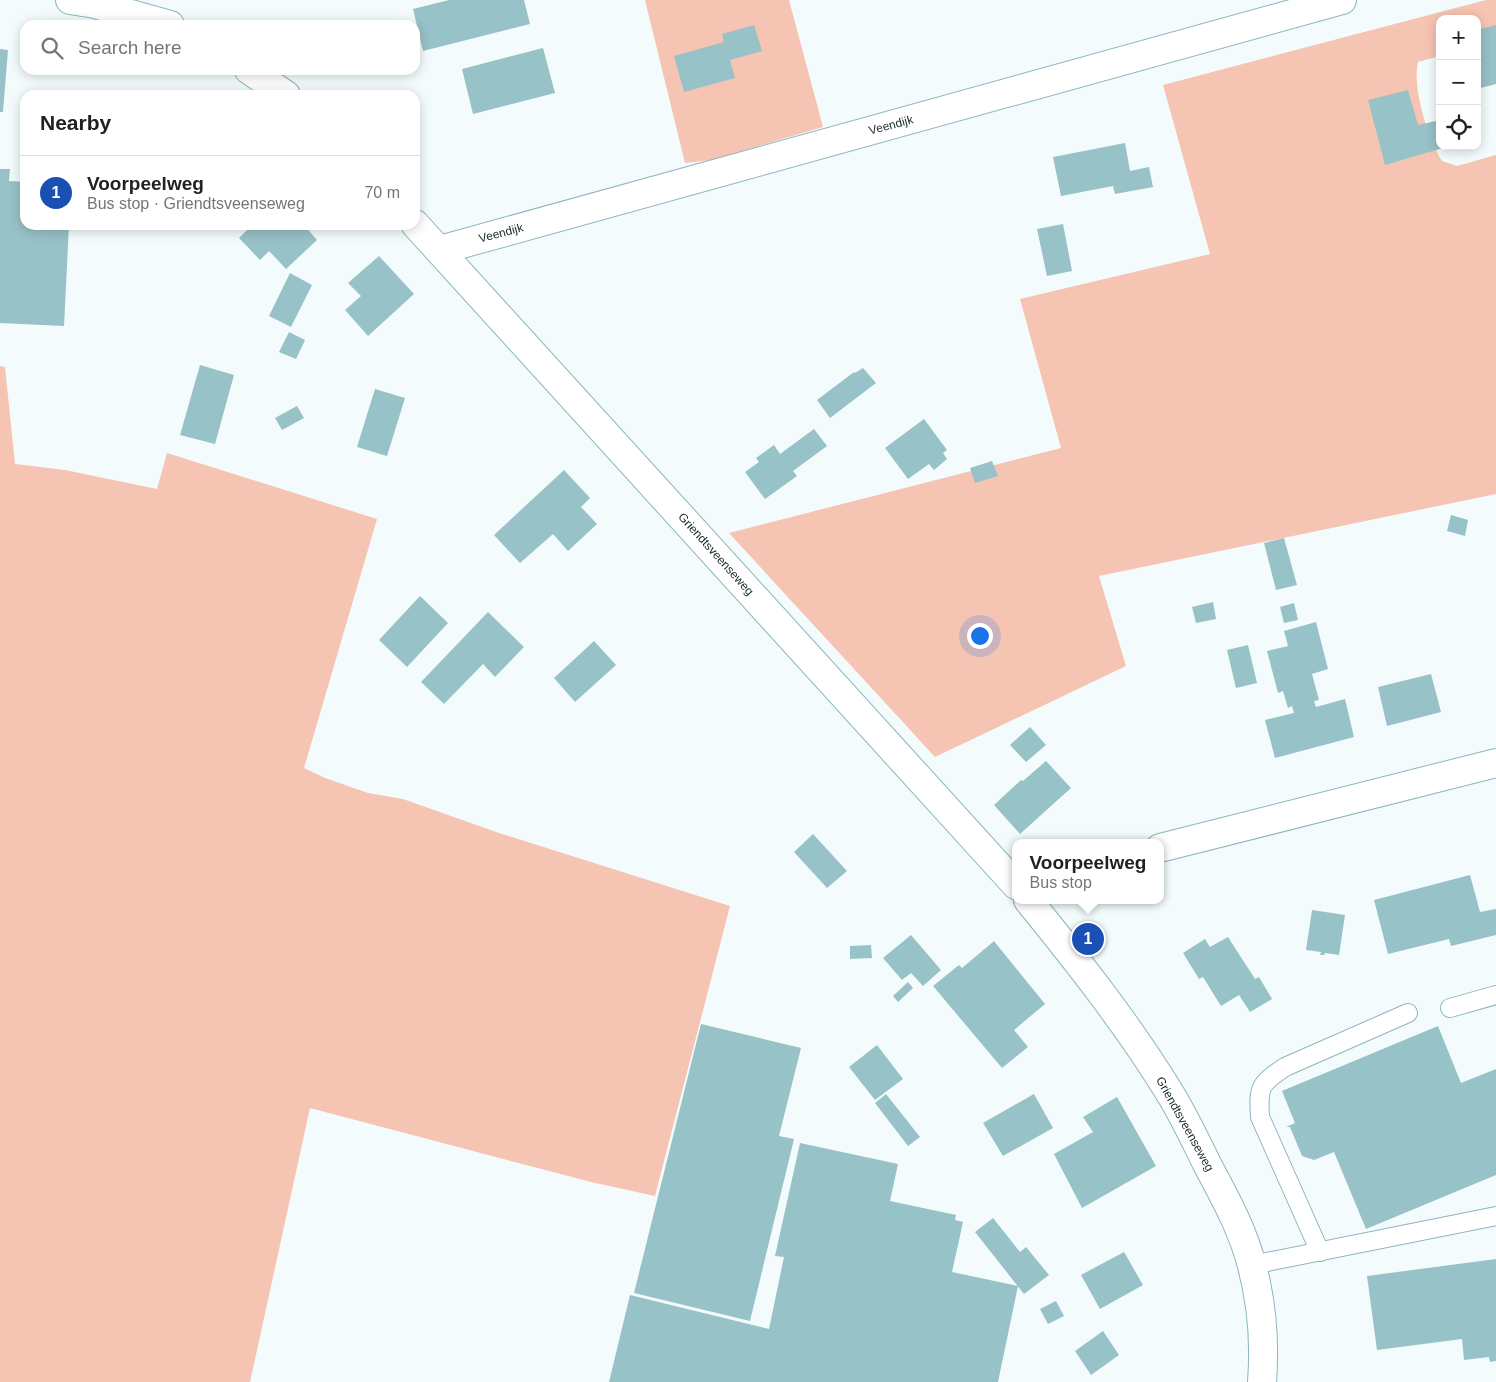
<!DOCTYPE html>
<html lang="en">
<head>
<meta charset="utf-8">
<style>
	:root { --surface:#fff; --page:#f2f2f2; --text:#202124; --muted:#757577; --line:#e0e0e0; --accent:#0f766e }
	body { margin:0; font-family:Arial,sans-serif; background:var(--page); color:var(--text) }
	.controls { position:absolute; right:15px; top:15px; display:grid; overflow:hidden; border-radius:10px; box-shadow:0 2px 12px #0003 }
	.controls button { width:45px; height:45px; display:grid; place-items:center; padding:0; border:0; border-bottom:1px solid var(--line); background:var(--surface); color:var(--text); font:25px sans-serif }
	.you { position:absolute; left:979px; top:635px; width:18px; height:18px; margin:-12px; border:4px solid #fff; border-radius:50%; background:#1a73e8; box-shadow:0 0 0 8px #1a73e833 }
	.badge { display:grid; place-items:center; width:32px; height:32px; border-radius:50%; background:var(--accent); color:#fff; font-size:16px; font-weight:700 }
	.pin { position:absolute; translate:-50% -50%; border:2px solid #fff; box-shadow:0 1px 5px #0006 }
	.popup { position:absolute; left:1012px; top:839px; width:152px; height:65px; box-sizing:border-box; display:grid; place-content:center; border-radius:10px; background:var(--surface); filter:drop-shadow(0 1px 4px #0005); font-size:16px; white-space:nowrap; color:var(--muted) }
	.popup b { font-size:19px; color:var(--text) }
	.popup::after { content:''; position:absolute; left:50%; top:100%; margin-left:-10px; border:10px solid transparent; border-top-color:var(--surface) }
	.list { margin:0; padding:0; list-style:none }
	h2 { display:flex; justify-content:space-between; align-items:center; height:65px; margin:0; padding:0 20px; font-size:21px }
	h2 small { font-size:16px; font-weight:400; color:var(--muted) }
	.list li { display:grid; grid-template-columns:32px 1fr auto; gap:15px; align-items:center; box-sizing:border-box; height:75px; padding:0 20px; border-top:1px solid var(--line) }
	.list b { display:block; font-size:19px; white-space:nowrap }
	.list p { margin:0; font-size:16px; white-space:nowrap; color:var(--muted) }
	.list em { font-size:16px; font-style:normal; color:var(--muted) }
	.icon { flex:none; width:28px; height:28px; fill:none; stroke:currentColor; stroke-width:2; stroke-linecap:round; stroke-linejoin:round }
	.map { position:relative; flex:none; width:1496px; height:1382px; overflow:hidden }
	.search { position:absolute; background:var(--surface); box-shadow:0 2px 12px #0003; left:20px; top:20px; width:400px; height:55px; display:flex; align-items:center; gap:12px; box-sizing:border-box; padding:0 18px; border-radius:15px; color:var(--muted); font-size:19px }
	.panel { position:absolute; background:var(--surface); box-shadow:0 2px 12px #0003; left:20px; top:90px; width:400px; height:140px; border-radius:15px }
	.map>svg:first-child { display:block }
</style>
</head>
<body>
<div class="map">
<svg width="1496" height="1382" viewBox="0 0 1496 1382">
	<rect width="100%" height="100%" fill="#f3fbfc"/>
	<path fill="#f6c4b2" d="M 645,0 L 789,0 L 823,127 L 711,160 L 685,163 Z
		M 1486,0 L 1496,0 L 1496,42 L 1477,47 L 1477,19 L 1440,19 L 1440,56 L 1418,62 C 1412,88 1428,139 1442,161 L 1457,166 L 1496,155 L 1496,494 L 1099,576 L 1126,666 L 935,757 L 729,533 L 1061,448 L 1020,299 L 1210,254 L 1163,85 Z
		M 0,366 L 5,367 L 15,464 L 65,470 L 157,489 L 167,453 L 377,519 L 304,768 L 325,778 L 368,793 L 403,799 L 499,833 L 730,906 L 655,1196 L 591,1182 L 310,1108 L 250,1382 L 0,1382 Z"/>
	<path fill="#97c2c7" d="M 449,0 L 524,0 L 530,24 L 423,51 L 413,9 Z
		M 754,25 L 762,51 L 730,60 L 735,78 L 684,92 L 674,56 L 724,42 L 722,34 Z
		M 1496,25 L 1496,84 L 1477,89 L 1477,34 L 1481,33 L 1481,29 Z
		M 543,48 L 555,93 L 473,114 L 462,69 Z
		M 0,49 L 8,50 L 3,112 L 0,112 Z
		M 1408,90 L 1418,125 L 1440,120 L 1440,146 L 1446,147 L 1385,165 L 1368,100 Z
		M 1125,143 L 1130,171 L 1149,167 L 1153,187 L 1115,194 L 1113,186 L 1061,196 L 1053,157 Z
		M 0,169 L 10,169 L 9,181 L 25,182 L 25,225 L 69,225 L 64,326 L 0,323 Z
		M 1063,224 L 1072,271 L 1047,276 L 1037,229 Z
		M 252,225 L 304,225 L 317,240 L 286,269 L 269,251 L 260,260 L 239,238 Z
		M 379,256 L 414,294 L 368,336 L 345,310 L 361,296 L 348,283 Z
		M 290,273 L 312,285 L 291,327 L 269,316 Z
		M 289,332 L 305,340 L 296,359 L 279,352 Z
		M 200,365 L 234,375 L 215,444 L 180,435 Z
		M 863,368 L 876,383 L 830,418 L 817,400 L 854,372 L 855,373 Z
		M 375,389 L 405,398 L 387,456 L 357,447 Z
		M 297,406 L 304,418 L 282,430 L 275,418 Z
		M 924,419 L 947,450 L 943,453 L 947,459 L 934,470 L 929,464 L 908,479 L 885,448 Z
		M 814,429 L 827,446 L 793,471 L 797,476 L 765,499 L 745,472 L 759,462 L 756,458 L 774,445 L 780,454 Z
		M 992,461 L 998,476 L 975,483 L 970,468 Z
		M 564,470 L 590,498 L 581,507 L 597,524 L 568,551 L 553,534 L 520,563 L 494,535 Z
		M 1451,515 L 1468,520 L 1465,536 L 1447,531 Z
		M 1284,538 L 1297,585 L 1276,590 L 1264,543 Z
		M 420,596 L 448,623 L 407,667 L 379,640 Z
		M 1213,602 L 1216,619 L 1196,623 L 1192,607 Z
		M 1294,603 L 1298,620 L 1284,623 L 1280,607 Z
		M 488,612 L 524,647 L 495,677 L 483,664 L 444,704 L 421,682 Z
		M 1316,622 L 1328,669 L 1312,674 L 1319,700 L 1314,701 L 1316,707 L 1345,699 L 1354,737 L 1275,758 L 1265,720 L 1294,713 L 1292,706 L 1288,708 L 1283,691 L 1278,693 L 1267,651 L 1288,646 L 1284,631 Z
		M 594,641 L 616,665 L 575,702 L 554,678 Z
		M 1248,645 L 1257,683 L 1236,688 L 1227,650 Z
		M 1431,674 L 1441,712 L 1387,726 L 1378,687 Z
		M 1030,727 L 1046,745 L 1026,762 L 1010,745 Z
		M 1046,761 L 1071,788 L 1020,834 L 994,805 L 1021,780 L 1023,781 Z
		M 813,834 L 847,871 L 827,888 L 794,852 Z
		M 1470,875 L 1480,912 L 1496,909 L 1496,935 L 1451,946 L 1449,939 L 1388,954 L 1374,900 Z
		M 1312,910 L 1345,915 L 1339,955 L 1325,953 L 1324,955 L 1320,955 L 1321,952 L 1306,950 Z
		M 911,935 L 941,970 L 923,986 L 911,973 L 902,980 L 883,958 Z
		M 1228,937 L 1255,979 L 1259,977 L 1272,999 L 1250,1012 L 1239,995 L 1221,1006 L 1203,977 L 1199,979 L 1183,953 L 1205,939 L 1210,947 Z
		M 994,941 L 1045,1004 L 1014,1030 L 1028,1047 L 1002,1068 L 933,986 L 959,965 L 962,968 Z
		M 871,945 L 872,958 L 850,959 L 850,946 Z
		M 908,982 L 913,988 L 898,1002 L 893,996 Z
		M 701,1024 L 801,1048 L 779,1136 L 794,1139 L 750,1321 L 634,1293 Z
		M 1438,1026 L 1461,1083 L 1496,1069 L 1496,1175 L 1366,1229 L 1334,1152 L 1314,1160 L 1302,1156 L 1290,1127 L 1286,1127 L 1295,1123 L 1282,1091 Z
		M 877,1045 L 903,1079 L 875,1100 L 849,1067 Z
		M 886,1094 L 920,1137 L 908,1146 L 875,1103 Z
		M 1034,1094 L 1053,1128 L 1003,1156 L 983,1123 Z
		M 1117,1097 L 1156,1166 L 1082,1208 L 1054,1154 L 1093,1132 L 1083,1117 Z
		M 800,1143 L 898,1164 L 890,1201 L 956,1215 L 955,1220 L 963,1222 L 952,1272 L 1018,1286 L 998,1382 L 609,1382 L 630,1295 L 769,1329 L 784,1257 L 775,1256 Z
		M 993,1218 L 1020,1252 L 1026,1247 L 1049,1275 L 1024,1294 L 975,1232 Z
		M 1124,1252 L 1143,1285 L 1100,1309 L 1081,1275 Z
		M 1496,1259 L 1496,1361 L 1490,1362 L 1489,1357 L 1464,1360 L 1462,1339 L 1377,1350 L 1367,1276 Z
		M 1056,1301 L 1064,1316 L 1048,1324 L 1040,1309 Z
		M 1103,1331 L 1119,1355 L 1091,1375 L 1075,1351 Z"/>
	<g fill="none" stroke-linecap="round" stroke-linejoin="round">
		<g stroke="#8cb6bb" stroke-width="20">
			<path id="service" d="M 1450,1008 L 1496,995
				M 1320,1252 L 1260,1117 C 1258,1086 1260,1084 1285,1067 L 1408,1013
				M 1252,1265 L 1496,1216"/>
		</g>
		<g stroke="#8cb6bb" stroke-width="30">
			<path id="minor" d="M 440,250 L 1342,0
				M 1160,848 L 1496,763"/>
		</g>
		<g stroke="#8cb6bb" stroke-width="30">
			<path id="tertiary" d="M 70,0 L 95,4 L 170,25
				M 249,70 L 286,95
				M 415,224 L 1016,885
				M 1028,900 C 1079,963 1129,1026 1171,1095 C 1185,1118 1196,1142 1208,1166 C 1225,1198 1243,1230 1252,1266 C 1262,1304 1265,1343 1262,1382"/>
		</g>
		<use href="#service" stroke="#fff" stroke-width="18"/>
		<use href="#minor" stroke="#fff" stroke-width="28"/>
		<use href="#tertiary" stroke="#fff" stroke-width="28"/>
	</g>
	<g text-anchor="middle" dominant-baseline="central" stroke-width="5" stroke-linejoin="round" paint-order="stroke">
		<g font-size="12" fill="#162729" stroke="#fff">
			<text transform="translate(891 125) rotate(-15)">Veendijk</text>
			<text transform="translate(501 233) rotate(-15)">Veendijk</text>
			<text transform="translate(716 554) rotate(48)">Griendtsveenseweg</text>
			<text transform="translate(1185 1124) rotate(61)">Griendtsveenseweg</text>
		</g>
	</g>
</svg>
<div class="controls">
<button>+</button>
<button>−</button>
<button><svg class="icon" aria-label="locate" viewBox="0 0 24 24"><circle cx="12" cy="12" r="6"/><path d="M12 2v4M12 18v4M2 12h4M18 12h4"/></svg></button>
</div>
<div class="you"></div>
<div class="pin badge" style="left:1088px;top:939px;background:#1a4fb4">1</div>
<div class="popup"><b>Voorpeelweg</b>Bus stop</div>
<div class="search"><svg class="icon" aria-label="search" viewBox="0 0 24 24"><circle cx="10" cy="10" r="6"/><path d="M15 15l6 6"/></svg>Search here</div>
<section class="panel">
<h2>Nearby<small></small></h2>
<ul class="list">
<li><span class="badge" style="background:#1a4fb4">1</span><div><b>Voorpeelweg</b><p>Bus stop · Griendtsveenseweg</p></div><em>70 m</em></li>
</ul>
</section>
</div>
</body>
</html>
